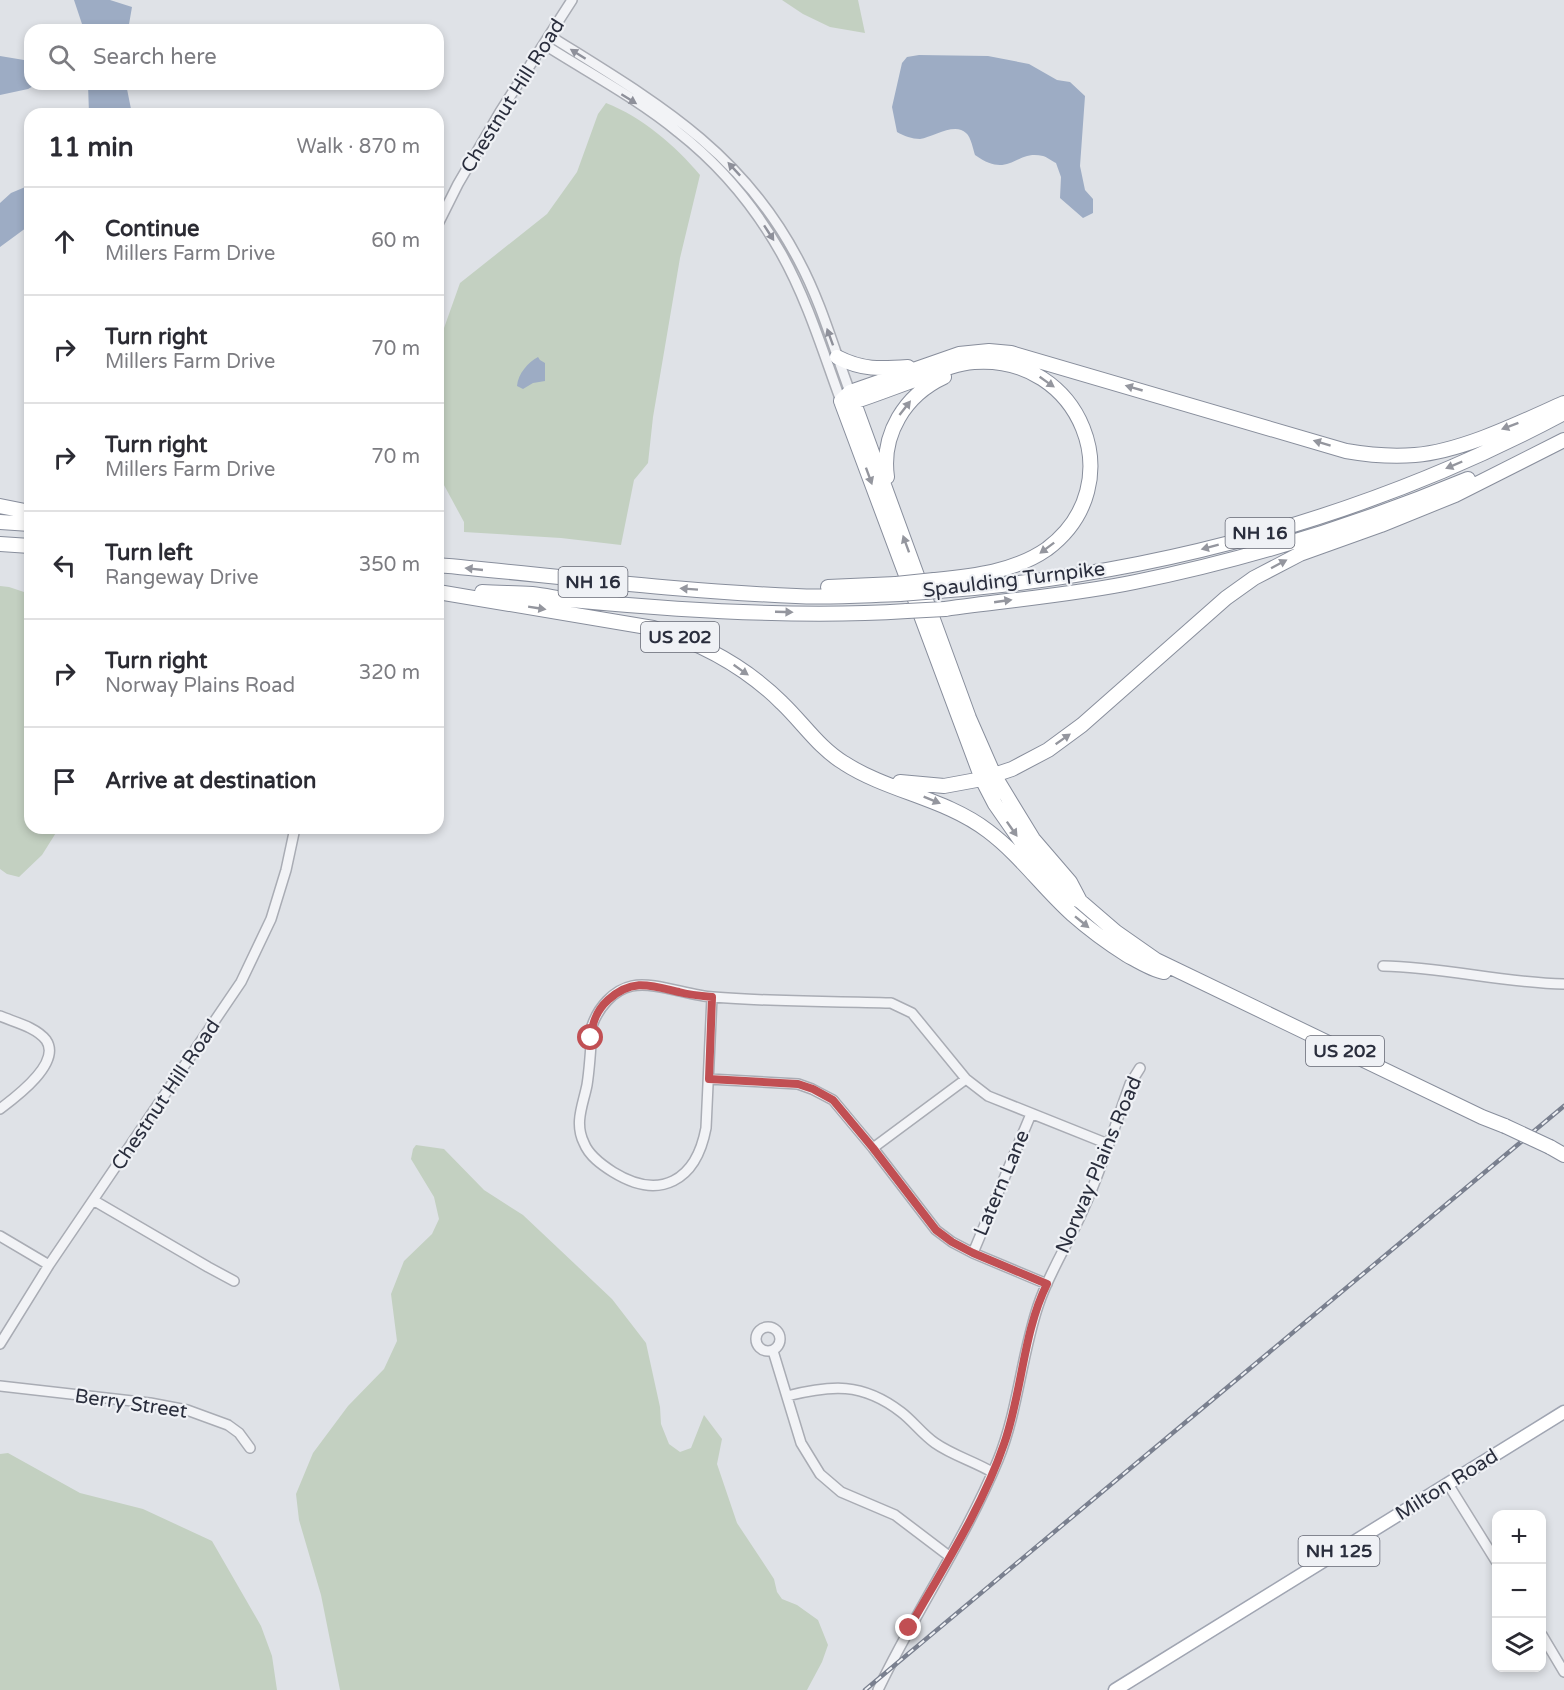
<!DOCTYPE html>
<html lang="en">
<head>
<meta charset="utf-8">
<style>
	:root { --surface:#fff; --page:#f2f2f3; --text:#2b2b33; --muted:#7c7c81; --line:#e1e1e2 }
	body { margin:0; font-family:"Varela Round",sans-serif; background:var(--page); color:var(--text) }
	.controls { position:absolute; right:18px; bottom:18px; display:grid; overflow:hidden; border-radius:12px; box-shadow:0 3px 9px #0003 }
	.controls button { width:54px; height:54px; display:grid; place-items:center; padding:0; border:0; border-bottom:2px solid var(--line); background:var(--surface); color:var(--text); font:30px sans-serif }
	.stop { position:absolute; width:18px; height:18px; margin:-14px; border:4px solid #c14f53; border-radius:50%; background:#fff }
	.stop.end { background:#c14f53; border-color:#fff; box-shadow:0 2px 6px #0008 }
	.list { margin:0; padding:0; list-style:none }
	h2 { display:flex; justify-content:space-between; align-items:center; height:78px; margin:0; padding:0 24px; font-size:26px }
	h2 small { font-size:20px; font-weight:400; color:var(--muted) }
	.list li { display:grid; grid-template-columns:39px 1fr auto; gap:18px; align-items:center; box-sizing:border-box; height:108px; padding:0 24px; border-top:2px solid var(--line) }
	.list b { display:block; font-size:22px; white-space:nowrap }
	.list p { margin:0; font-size:20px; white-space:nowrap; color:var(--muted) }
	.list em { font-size:20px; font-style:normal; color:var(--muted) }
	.icon { flex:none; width:33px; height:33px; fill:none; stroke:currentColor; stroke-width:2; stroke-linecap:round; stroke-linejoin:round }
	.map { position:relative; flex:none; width:1564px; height:1690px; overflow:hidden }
	.search { position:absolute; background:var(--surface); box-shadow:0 3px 9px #0003; left:24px; top:24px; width:420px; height:66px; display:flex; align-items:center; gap:15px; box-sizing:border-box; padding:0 21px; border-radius:18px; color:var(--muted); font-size:22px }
	.panel { position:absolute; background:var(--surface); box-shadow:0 3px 9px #0003; left:24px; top:108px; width:420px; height:726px; border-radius:18px }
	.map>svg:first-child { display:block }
</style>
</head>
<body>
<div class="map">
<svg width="1564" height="1690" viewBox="0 0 1564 1690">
	<rect width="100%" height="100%" fill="#dfe2e7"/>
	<path fill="#c3d0c1" d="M 782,0 L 858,0 L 865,33 L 830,27 L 803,14 Z
		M 606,103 C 642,117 676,146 700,175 L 680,258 L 653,417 L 648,463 L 634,480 L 621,545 L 561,538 L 464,532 L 464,522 L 438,474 L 438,345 L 460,283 L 547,214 L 577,172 L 598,114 Z
		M 0,586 L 9,587 L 30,594 L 30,828 L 59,828 L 42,855 L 19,877 L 7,874 L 0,869 Z
		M 416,1145 L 444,1149 L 484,1190 L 523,1215 L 612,1299 L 646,1343 L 660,1407 L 661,1424 L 669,1444 L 680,1452 L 691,1448 L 704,1415 L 722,1439 L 717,1464 L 737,1523 L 774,1579 L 777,1592 L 782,1599 L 797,1605 L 818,1620 L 828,1645 L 822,1662 L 807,1690 L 340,1690 L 321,1595 L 299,1520 L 296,1494 L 313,1453 L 348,1406 L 384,1369 L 397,1341 L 391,1294 L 404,1261 L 432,1234 L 439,1219 L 434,1197 L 411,1159 L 413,1149 Z
		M 8,1453 L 80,1493 L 143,1509 L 212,1541 L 261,1626 L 272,1656 L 277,1690 L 0,1690 L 0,1454 Z"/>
	<path fill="#9dacc4" d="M 74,0 L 110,0 L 132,7 L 128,30 L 84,30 Z
		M 919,55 L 988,56 L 1029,64 L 1057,80 L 1070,82 L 1085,96 L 1080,166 L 1085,190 L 1093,199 L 1093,213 L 1083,218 L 1060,198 L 1061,177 L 1056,163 C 1052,161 1047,157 1043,156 C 1015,149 1010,180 975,155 C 973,149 971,137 966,133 C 955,122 933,137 920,139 C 912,139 904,136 897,132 L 892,107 L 902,63 L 907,57 Z
		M 0,56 L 30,61 L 30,84 L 37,84 L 28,89 L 0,95 Z
		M 88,84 L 126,84 L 132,114 L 89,114 Z
		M 30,185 L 30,225 L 0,247 L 0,203 L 11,193 Z
		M 538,357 L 540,360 L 545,363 L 545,381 L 533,383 L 523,389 L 517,386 C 518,374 528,362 538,357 Z"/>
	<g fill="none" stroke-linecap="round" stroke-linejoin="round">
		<g stroke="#a9acb4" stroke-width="12">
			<path id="minor" d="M 550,36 C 652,100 741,149 799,261 C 821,302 834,349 850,392
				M 545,45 C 589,73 638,99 678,132 C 720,165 755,207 781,253 C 807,299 823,352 841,401
				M 438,224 L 458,184 L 500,112 L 572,0
				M 1383,966 C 1444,967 1503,983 1564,984
				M 712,997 L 706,1128 C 696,1181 660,1201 613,1172 C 602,1165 589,1156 584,1143 C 574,1123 583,1105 587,1085 C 590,1066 591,1046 592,1026 C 598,1008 613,990 632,986 C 654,981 689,996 713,997 C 772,1002 832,1001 891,1003 L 912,1013 L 966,1079 L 988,1096 L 1108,1144
				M 0,1016 C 14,1022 36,1027 46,1040 C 62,1063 16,1097 0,1109
				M 709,1079 L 798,1084 L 812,1089 L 833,1100 L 873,1148 L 936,1230 L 952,1242 L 973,1253 L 1047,1284
				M 873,1148 L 966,1079
				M 93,1200 L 208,1267 L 234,1281
				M 0,1236 L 49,1265
				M 973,1253 L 1031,1114
				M756 1339a12 12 0 1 1 24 0a12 12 0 1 1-24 0Z
				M 0,1344 L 49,1265 L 241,982 L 271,919 L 286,870 L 295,828
				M 773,1351 L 801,1443 L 820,1474 L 841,1492 L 895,1515 L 949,1556
				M 0,1386 L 150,1403 L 187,1410 L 228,1425 L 239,1433 L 250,1448
				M 787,1396 C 831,1385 862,1382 901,1412 C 913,1421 922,1434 935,1443 C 952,1455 973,1461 992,1472
				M 1448,1484 L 1496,1561
				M 1542,1635 L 1564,1672
				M 878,1690 C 915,1612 965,1540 998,1460 C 1018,1411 1021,1357 1038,1306 C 1049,1272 1070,1241 1084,1208 C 1102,1168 1115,1125 1130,1084 L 1140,1068"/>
		</g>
		<g stroke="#a0a5b2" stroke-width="15">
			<path id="major" d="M 1115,1690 L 1564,1412"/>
		</g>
		<g stroke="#888e9c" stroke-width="16">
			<path id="highway" d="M 837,357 C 862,370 880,369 908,367
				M 850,392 L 969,718 L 994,775 L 1033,839 L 1070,882 L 1080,901
				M 841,401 L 982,779 L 995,804 L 1027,850 L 1060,890 L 1080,901 L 1116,932 L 1156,960 L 1482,1117 L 1505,1126
				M 841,401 L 850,392 L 959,354 L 989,351 L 1011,353 L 1346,451 C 1369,455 1392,457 1415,455 C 1463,451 1521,422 1564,403
				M 846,401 L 853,402 C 878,394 902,384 926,376 C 941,370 958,363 974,362 C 1080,354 1134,484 1047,549 C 1014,572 973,576 934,580
				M 887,477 C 881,434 905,395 944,377
				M 0,506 L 30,512
				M 0,522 L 30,524
				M 0,544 L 30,546
				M 438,565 C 557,576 676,591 796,596 C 830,598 866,595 900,594
				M 828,587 L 896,584
				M 938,591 C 1155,575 1372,516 1564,413
				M 438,592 L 653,628 C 701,643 746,667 782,703 C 803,723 819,748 844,763 C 889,792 945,798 988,831 C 1020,855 1043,888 1072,914 C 1089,929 1108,943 1127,955 C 1138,961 1152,970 1164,972
				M 482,592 C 499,593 515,593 532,594 C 549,596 565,600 582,601 C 688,611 801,618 907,611
				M 945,609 C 1008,600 1073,595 1135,582 C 1249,559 1360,524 1468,479
				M 900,782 L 944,786 L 982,779 L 1012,769 L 1048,750 L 1082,725 L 1226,598 L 1254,578 L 1300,554 L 1381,525 L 1455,495 L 1564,440
				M 1550,1147 L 1564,1155"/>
		</g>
		<use href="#minor" stroke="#f2f3f6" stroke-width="9"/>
		<use href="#major" stroke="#fff" stroke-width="12"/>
		<use href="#highway" stroke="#fff" stroke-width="14"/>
		<g stroke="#7a808f" stroke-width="4.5">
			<path id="rail" d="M 865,1690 L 1564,1106"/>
		</g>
		<use href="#rail" stroke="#eff1f5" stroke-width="2" stroke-dasharray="7" stroke-linecap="butt"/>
		<g stroke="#888e9c" stroke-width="16" stroke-linecap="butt">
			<path id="highway-bridge" d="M 896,584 L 934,580
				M 900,594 L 938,591
				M 907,611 L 945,609
				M 1505,1126 L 1550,1147"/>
		</g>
		<use href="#highway-bridge" stroke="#fff" stroke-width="14"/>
	</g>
	<defs><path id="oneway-solid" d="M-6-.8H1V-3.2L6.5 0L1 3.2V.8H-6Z" transform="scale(1.5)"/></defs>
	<g fill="#8e909a">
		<use href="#oneway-solid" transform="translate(578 54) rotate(-148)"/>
		<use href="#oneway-solid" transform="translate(629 99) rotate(32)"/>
		<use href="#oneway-solid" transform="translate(734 169) rotate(-133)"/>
		<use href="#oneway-solid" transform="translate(769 233) rotate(57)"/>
		<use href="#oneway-solid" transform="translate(830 337) rotate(-110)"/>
	</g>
	<g fill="#94969e">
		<use href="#oneway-solid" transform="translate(1047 382) rotate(35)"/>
		<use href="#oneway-solid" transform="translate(1134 388) rotate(-164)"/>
		<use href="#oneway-solid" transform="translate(905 408) rotate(-52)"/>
		<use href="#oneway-solid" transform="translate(1510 426) rotate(159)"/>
		<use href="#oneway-solid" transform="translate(1322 443) rotate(-163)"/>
		<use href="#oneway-solid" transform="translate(1454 465) rotate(157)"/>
		<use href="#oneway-solid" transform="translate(869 476) rotate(70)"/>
		<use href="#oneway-solid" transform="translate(906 544) rotate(-110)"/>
		<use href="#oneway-solid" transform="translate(1210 547) rotate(165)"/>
		<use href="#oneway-solid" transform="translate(1047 548) rotate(143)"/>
		<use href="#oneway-solid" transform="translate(1279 564) rotate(-28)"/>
		<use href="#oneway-solid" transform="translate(474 569) rotate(-174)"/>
		<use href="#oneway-solid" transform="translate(689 589) rotate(-176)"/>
		<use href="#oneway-solid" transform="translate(1003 601) rotate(-8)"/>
		<use href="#oneway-solid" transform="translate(537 608) rotate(9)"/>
		<use href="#oneway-solid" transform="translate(784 612) rotate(2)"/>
		<use href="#oneway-solid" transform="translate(741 670) rotate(35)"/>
		<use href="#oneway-solid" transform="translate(1063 739) rotate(-35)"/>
		<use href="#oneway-solid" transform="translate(932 800) rotate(22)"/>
		<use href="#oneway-solid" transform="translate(1012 829) rotate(55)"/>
		<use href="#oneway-solid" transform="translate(1082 922) rotate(39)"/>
	</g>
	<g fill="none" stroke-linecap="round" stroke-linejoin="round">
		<path stroke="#c14f53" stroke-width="8" d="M 591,1038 C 592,1023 596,1011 608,1000 C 632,978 650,985 679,992 C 690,995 701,996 712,997 L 709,1079 L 798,1084 L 813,1089 L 833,1100 L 873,1148 L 936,1230 L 952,1242 L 973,1253 L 1047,1284 C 1023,1332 1022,1393 1004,1444 C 983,1506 942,1570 909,1628"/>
	</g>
	<g text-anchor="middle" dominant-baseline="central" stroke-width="4.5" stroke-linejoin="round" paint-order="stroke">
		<g fill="#eff1f5" stroke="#656874" stroke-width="1.5">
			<rect x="1225.5" y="518" width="69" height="30" rx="4.5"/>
			<rect x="558.5" y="567" width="69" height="30" rx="4.5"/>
			<rect x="641" y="622" width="78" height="30" rx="4.5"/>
			<rect x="1306" y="1036" width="78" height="30" rx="4.5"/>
			<rect x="1298.5" y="1536" width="81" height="30" rx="4.5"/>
		</g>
		<g font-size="18" font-weight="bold" fill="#2a2e3d">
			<text x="1260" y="533">NH 16</text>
			<text x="593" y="582">NH 16</text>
			<text x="680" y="637">US 202</text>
			<text x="1345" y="1051">US 202</text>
			<text x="1339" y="1551">NH 125</text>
		</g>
		<g font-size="20" fill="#2a2e3d" stroke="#eff1f5">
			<text transform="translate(513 96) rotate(-58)">Chestnut Hill Road</text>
			<text transform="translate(1014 580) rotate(-7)">Spaulding Turnpike</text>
			<text transform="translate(166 1095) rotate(-56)">Chestnut Hill Road</text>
			<text transform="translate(1099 1165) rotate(-67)">Norway Plains Road</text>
			<text transform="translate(1002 1183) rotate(-67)">Latern Lane</text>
			<text transform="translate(131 1404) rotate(8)">Berry Street</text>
			<text transform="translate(1447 1485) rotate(-32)">Milton Road</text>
		</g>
	</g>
</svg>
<div class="controls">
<button>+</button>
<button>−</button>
<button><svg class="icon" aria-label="layers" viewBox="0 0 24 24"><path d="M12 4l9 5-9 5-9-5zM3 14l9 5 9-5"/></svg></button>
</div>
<div class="stop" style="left:591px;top:1038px"></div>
<div class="stop end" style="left:909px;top:1628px"></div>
<div class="search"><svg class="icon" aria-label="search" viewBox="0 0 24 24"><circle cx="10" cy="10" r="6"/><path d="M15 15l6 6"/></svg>Search here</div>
<section class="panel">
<h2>11 min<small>Walk · 870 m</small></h2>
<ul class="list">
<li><svg class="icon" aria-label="ahead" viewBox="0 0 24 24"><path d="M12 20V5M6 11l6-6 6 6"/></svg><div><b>Continue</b><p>Millers Farm Drive</p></div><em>60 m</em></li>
<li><svg class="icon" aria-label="right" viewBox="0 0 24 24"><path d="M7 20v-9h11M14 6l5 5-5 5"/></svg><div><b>Turn right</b><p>Millers Farm Drive</p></div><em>70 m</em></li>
<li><svg class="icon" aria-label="right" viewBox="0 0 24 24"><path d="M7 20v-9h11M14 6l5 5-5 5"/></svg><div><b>Turn right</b><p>Millers Farm Drive</p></div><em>70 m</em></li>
<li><svg class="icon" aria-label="left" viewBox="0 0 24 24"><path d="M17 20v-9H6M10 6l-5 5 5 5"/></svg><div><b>Turn left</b><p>Rangeway Drive</p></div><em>350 m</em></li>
<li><svg class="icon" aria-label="right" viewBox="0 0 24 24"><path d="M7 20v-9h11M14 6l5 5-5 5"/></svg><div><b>Turn right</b><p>Norway Plains Road</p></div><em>320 m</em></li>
<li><svg class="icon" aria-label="arrive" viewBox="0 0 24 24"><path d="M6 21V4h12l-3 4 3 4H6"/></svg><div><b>Arrive at destination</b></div></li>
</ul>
</section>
</div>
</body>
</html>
